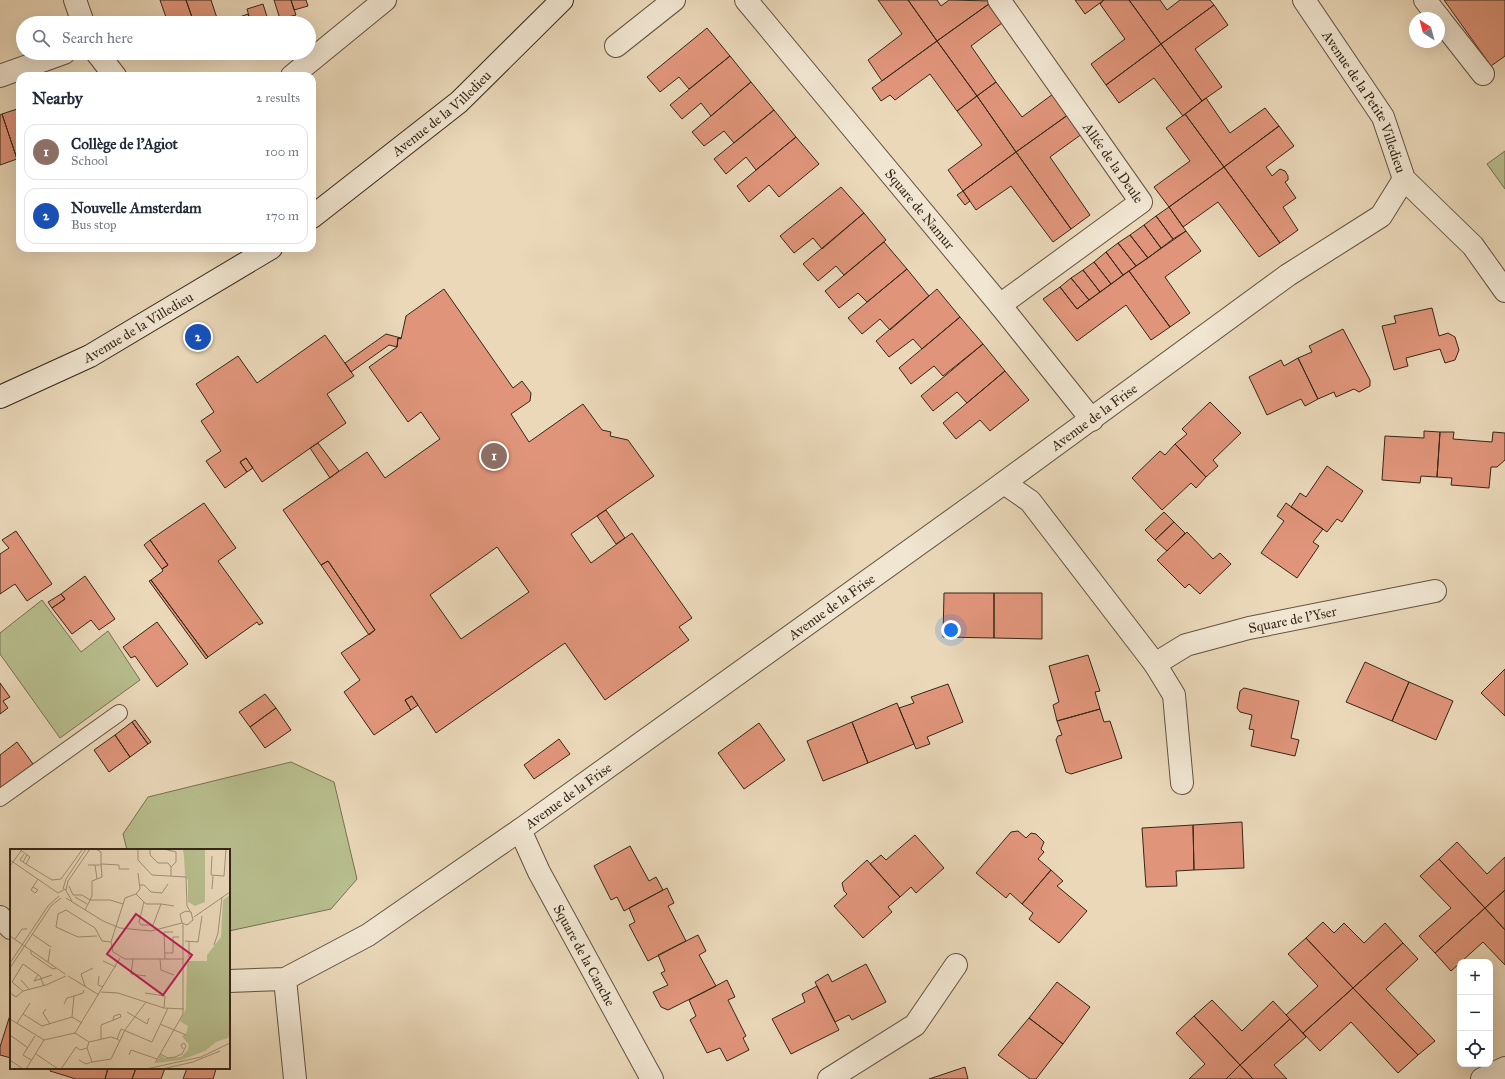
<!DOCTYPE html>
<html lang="en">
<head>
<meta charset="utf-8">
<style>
	:root { --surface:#fff; --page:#f6f6f7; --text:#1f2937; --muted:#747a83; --line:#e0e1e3; --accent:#8f2418 }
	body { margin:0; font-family:"IM FELL Great Primer",serif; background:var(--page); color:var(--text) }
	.controls { position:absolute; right:12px; bottom:12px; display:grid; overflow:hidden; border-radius:8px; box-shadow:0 4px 16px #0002 }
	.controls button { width:36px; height:36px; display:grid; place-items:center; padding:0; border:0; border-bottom:1px solid var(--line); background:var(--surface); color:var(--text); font:20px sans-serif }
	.compass { position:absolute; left:1409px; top:12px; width:36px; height:36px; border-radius:50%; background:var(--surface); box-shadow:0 4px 16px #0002; rotate:324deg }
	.you { position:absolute; left:951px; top:630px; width:14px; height:14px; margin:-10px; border:3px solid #fff; border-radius:50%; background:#1a73e8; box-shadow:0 0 0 6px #1a73e833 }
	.badge { display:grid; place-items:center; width:26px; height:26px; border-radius:50%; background:var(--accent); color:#fff; font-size:13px; font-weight:700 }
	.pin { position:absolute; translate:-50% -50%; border:2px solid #fff; box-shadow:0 1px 4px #0006 }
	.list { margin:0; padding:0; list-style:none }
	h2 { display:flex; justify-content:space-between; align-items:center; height:52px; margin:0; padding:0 16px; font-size:17px }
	h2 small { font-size:13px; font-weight:400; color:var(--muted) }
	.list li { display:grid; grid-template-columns:26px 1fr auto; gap:12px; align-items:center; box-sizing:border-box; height:56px; margin:0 8px 8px; padding:0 8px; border:1px solid var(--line); border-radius:12px }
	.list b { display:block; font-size:15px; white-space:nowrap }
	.list p { margin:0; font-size:13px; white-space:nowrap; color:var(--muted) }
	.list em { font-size:13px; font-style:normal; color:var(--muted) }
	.icon { flex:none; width:22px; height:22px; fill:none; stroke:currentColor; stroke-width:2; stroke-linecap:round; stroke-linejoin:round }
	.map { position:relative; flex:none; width:1505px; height:1079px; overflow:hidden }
	.search { position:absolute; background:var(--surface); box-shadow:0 4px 16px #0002; left:16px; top:16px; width:300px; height:44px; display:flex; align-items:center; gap:10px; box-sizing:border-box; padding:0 14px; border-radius:22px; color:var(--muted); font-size:15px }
	.panel { position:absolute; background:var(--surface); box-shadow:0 4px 16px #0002; left:16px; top:72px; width:300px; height:180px; border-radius:12px }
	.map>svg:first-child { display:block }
</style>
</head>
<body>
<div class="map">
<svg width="1505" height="1079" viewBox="0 0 1505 1079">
	<rect width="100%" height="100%" fill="#ead8b9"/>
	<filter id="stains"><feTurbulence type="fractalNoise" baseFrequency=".005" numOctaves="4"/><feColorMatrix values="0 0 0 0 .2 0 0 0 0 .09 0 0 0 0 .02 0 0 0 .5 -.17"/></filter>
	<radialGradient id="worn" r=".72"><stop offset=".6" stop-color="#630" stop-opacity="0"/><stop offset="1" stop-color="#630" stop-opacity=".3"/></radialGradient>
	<path fill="#b8be8e" stroke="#767252" d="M 1505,151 L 1505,189 L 1487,164 Z
		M 42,600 L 81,652 L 108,631 L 140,680 L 60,738 L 0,654 L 0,633 Z
		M 291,762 L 334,782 L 357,879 L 331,909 L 229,931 L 229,850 L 127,850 L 123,834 L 148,797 Z"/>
	<path fill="#e0957a" stroke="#352717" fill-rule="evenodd" d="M 160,0 L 186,0 L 194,23 L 168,23 Z
		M 186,0 L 211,0 L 217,18 L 203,23 L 194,23 Z
		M 274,0 L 291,0 L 296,15 L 280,19 Z
		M 291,0 L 306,0 L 308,6 L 294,10 Z
		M 878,0 L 908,0 L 937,41 L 882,81 L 868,60 L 902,34 Z
		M 908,0 L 937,0 L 941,6 L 949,0 L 993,1 L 937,41 Z
		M 1075,0 L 1104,0 L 1085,14 Z
		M 1104,0 L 1129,0 L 1161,44 L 1106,85 L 1091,64 L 1125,39 L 1100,4 Z
		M 1129,0 L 1160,0 L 1167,10 L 1180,0 L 1210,0 L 1214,5 L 1161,44 Z
		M 1444,0 L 1505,0 L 1505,56 L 1491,66 Z
		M 993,1 L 1006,20 L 971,46 L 996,82 L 977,96 L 937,41 Z
		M 263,4 L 269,23 L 251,23 L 247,9 Z
		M 1214,5 L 1228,25 L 1195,49 L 1222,87 L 1202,101 L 1161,44 Z
		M 248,14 L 251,23 L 235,23 L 234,19 Z
		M 707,28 L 730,56 L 689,89 L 679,77 L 660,92 L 647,77 Z
		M 937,41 L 977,96 L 957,111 L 930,74 L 895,100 L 890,95 L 881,101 L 872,88 Z
		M 1161,44 L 1202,101 L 1183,116 L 1154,78 L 1119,103 L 1106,85 Z
		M 229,53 L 245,53 L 245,54 L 231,58 Z
		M 730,56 L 751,82 L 711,116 L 701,103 L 682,119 L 670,105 Z
		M 751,82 L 774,110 L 734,143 L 724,131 L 704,146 L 692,132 Z
		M 996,82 L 1022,117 L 1057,91 L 1072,112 L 1016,152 L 977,96 Z
		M 977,96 L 1016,152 L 963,191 L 948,170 L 982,145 L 957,111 Z
		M 1206,98 L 1230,133 L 1265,108 L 1279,126 L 1224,167 L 1185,114 Z
		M 20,108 L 20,158 L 17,159 L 2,114 Z
		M 774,110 L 796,137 L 756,170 L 746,157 L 726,174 L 714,159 Z
		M 1072,112 L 1086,131 L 1050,157 L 1090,215 L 1071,229 L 1016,152 Z
		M 2,114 L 17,159 L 0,165 L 0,115 Z
		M 1185,114 L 1224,167 L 1169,207 L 1154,187 L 1190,161 L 1166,128 Z
		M 1279,126 L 1294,146 L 1266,167 L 1272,176 L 1280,169 L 1285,171 L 1288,176 L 1288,180 L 1285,182 L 1296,198 L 1283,207 L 1298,230 L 1280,243 L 1224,167 Z
		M 796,137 L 819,164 L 779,197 L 769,185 L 749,202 L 737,186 Z
		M 1016,152 L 1071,229 L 1053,242 L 1011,186 L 976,210 L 963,191 Z
		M 1224,167 L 1280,243 L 1259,257 L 1218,202 L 1183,227 L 1169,207 Z
		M 841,187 L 864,213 L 822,249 L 813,238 L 794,253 L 780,236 Z
		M 963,191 L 970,201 L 965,205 L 957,195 Z
		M 1169,207 L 1186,231 L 1173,239 L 1156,216 Z
		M 864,213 L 886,240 L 844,275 L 836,266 L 818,281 L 803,264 Z
		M 1156,216 L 1173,239 L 1161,248 L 1144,225 Z
		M 1144,225 L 1161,248 L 1148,258 L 1130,235 Z
		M 1186,231 L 1201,251 L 1165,277 L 1190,313 L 1170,327 L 1129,271 Z
		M 1130,235 L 1148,258 L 1136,266 L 1118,243 Z
		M 884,242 L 907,269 L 867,302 L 858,293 L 839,308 L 825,291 Z
		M 1118,243 L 1136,266 L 1123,275 L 1106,252 Z
		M 1106,252 L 1123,275 L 1111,284 L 1094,262 Z
		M 1094,262 L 1111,284 L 1100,292 L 1083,270 Z
		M 907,269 L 929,296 L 890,330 L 880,319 L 862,334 L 848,318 Z
		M 1083,270 L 1100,292 L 1089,300 L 1071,278 Z
		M 1129,271 L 1170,327 L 1151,340 L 1126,305 L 1077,341 L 1043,299 L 1060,287 L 1077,309 Z
		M 1071,278 L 1089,300 L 1077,309 L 1060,287 Z
		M 444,289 L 513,388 L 522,381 L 531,393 L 530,401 L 511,414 L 529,442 L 583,404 L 602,430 L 611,432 L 610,436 L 628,440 L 654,476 L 571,534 L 591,563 L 632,533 L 692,618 L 679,627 L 689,640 L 605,700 L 565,643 L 436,733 L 412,696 L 405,700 L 411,710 L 374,735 L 344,692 L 360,680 L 341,653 L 375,630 L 328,561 L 321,565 L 283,510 L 367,452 L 385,478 L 440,439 L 421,412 L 408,422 L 369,367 L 397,347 L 398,338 L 401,339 L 406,316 ZM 497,547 L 529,592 L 461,639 L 430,595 Z
		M 937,289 L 960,317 L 922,349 L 913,339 L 889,357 L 876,341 Z
		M 1432,308 L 1439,336 L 1448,333 L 1455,337 L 1459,350 L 1455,360 L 1445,363 L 1440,349 L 1406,358 L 1408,366 L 1394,370 L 1382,326 L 1396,323 L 1394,316 Z
		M 960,317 L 983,344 L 943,376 L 934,366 L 911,384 L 899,368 Z
		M 1343,329 L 1370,380 L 1370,386 L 1359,392 L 1354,389 L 1336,397 L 1334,392 L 1318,399 L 1298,358 L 1312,352 L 1309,346 Z
		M 386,334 L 401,338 L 398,338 L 397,347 L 389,345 L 351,372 L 345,363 Z
		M 325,335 L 354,376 L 327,394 L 346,423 L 262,482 L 246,458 L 240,462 L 247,472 L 225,488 L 206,461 L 221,451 L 201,421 L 214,412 L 196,384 L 238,356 L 257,383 Z
		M 983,344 L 1005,371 L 967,403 L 957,392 L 933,411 L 921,396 Z
		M 1298,358 L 1318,399 L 1305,406 L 1301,399 L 1267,415 L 1249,377 L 1281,360 L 1284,366 Z
		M 1005,371 L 1029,400 L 990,431 L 980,420 L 956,439 L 943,423 Z
		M 1210,402 L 1241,433 L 1213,460 L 1218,466 L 1206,477 L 1175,444 L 1187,434 L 1182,429 Z
		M 1424,431 L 1440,432 L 1437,477 L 1421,476 L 1420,483 L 1382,480 L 1385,436 L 1424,438 Z
		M 1440,432 L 1454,432 L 1453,439 L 1492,442 L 1493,432 L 1505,433 L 1505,460 L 1497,467 L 1491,467 L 1489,488 L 1451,485 L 1452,478 L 1437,477 Z
		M 318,443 L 339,471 L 330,478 L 310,448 Z
		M 1175,444 L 1206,477 L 1196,488 L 1191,483 L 1162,510 L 1132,478 L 1160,451 L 1165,455 Z
		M 246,458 L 253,468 L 247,472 L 240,462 Z
		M 1327,466 L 1363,491 L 1342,522 L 1337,519 L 1327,532 L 1291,507 L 1300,493 L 1306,497 Z
		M 204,503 L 236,548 L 218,561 L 263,623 L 259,625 L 257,622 L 208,657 L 151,580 L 163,571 L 162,569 L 168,565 L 150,540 Z
		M 1286,503 L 1323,529 L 1313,542 L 1319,546 L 1297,578 L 1261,553 L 1284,521 L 1277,516 Z
		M 606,510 L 625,538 L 616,544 L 597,516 Z
		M 1164,512 L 1174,522 L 1155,540 L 1145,530 Z
		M 1174,522 L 1185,533 L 1167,551 L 1155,540 Z
		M 16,531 L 52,584 L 27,601 L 15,584 L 0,594 L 0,554 L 9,548 L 2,540 Z
		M 1187,532 L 1213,559 L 1220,553 L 1231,564 L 1200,594 L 1189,584 L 1185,588 L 1157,560 Z
		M 150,540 L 168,565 L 162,569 L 144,545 Z
		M 328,561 L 375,630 L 369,635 L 321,565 Z
		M 85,576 L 115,619 L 99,630 L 91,620 L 72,634 L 52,608 L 65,599 L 61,594 Z
		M 151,580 L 208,657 L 206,659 L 149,581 Z
		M 944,593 L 994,593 L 994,638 L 943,637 Z
		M 994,593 L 1042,593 L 1042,639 L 994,638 Z
		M 61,594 L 65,599 L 52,608 L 48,602 Z
		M 157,622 L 188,664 L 157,687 L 135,656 L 131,658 L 123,647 Z
		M 1088,655 L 1100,691 L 1095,692 L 1100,709 L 1057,721 L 1053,705 L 1059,702 L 1049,666 Z
		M 1365,662 L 1409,682 L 1392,721 L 1346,702 Z
		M 1505,669 L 1505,716 L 1481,693 Z
		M 1409,682 L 1453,701 L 1436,740 L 1392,721 Z
		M 0,683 L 10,697 L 3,701 L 8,708 L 0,714 Z
		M 948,684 L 963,722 L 927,737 L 930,744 L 916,749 L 899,708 L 914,703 L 911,697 Z
		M 1244,688 L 1299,701 L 1291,738 L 1299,740 L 1295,756 L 1251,746 L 1254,730 L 1249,729 L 1252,715 L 1240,712 L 1237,708 L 1240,691 Z
		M 265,694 L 276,708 L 250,727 L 239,712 Z
		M 412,696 L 418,705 L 411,710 L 405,700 Z
		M 897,703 L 914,744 L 868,763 L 852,722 Z
		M 276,708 L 291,730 L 265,748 L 250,727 Z
		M 1100,709 L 1104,722 L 1110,721 L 1122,758 L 1071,774 L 1066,772 L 1056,740 L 1058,736 L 1062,735 L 1057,721 Z
		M 135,720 L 151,742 L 148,744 L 132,722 Z
		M 132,722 L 148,744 L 130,757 L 115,735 Z
		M 852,722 L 868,763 L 823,781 L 807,741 Z
		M 759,723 L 785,760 L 744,789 L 718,753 Z
		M 115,735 L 130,757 L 109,772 L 94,750 Z
		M 559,739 L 570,754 L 534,779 L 524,765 Z
		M 17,742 L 33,764 L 0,788 L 0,755 Z
		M 1242,822 L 1244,868 L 1194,870 L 1193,825 Z
		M 1193,825 L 1194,870 L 1176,871 L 1177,886 L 1146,887 L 1142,828 Z
		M 1018,831 L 1026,838 L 1031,833 L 1036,834 L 1044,842 L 1041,849 L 1044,852 L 1038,859 L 1051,870 L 1022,904 L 1010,893 L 1006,898 L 976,873 L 1011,832 Z
		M 915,835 L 944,868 L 916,893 L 911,887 L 900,897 L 870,864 L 881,855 L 886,860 Z
		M 1457,842 L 1487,874 L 1505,857 L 1505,890 L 1485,908 L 1439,859 Z
		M 630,846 L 649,881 L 656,877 L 663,890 L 624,911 L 617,897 L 611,900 L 594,866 Z
		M 1439,859 L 1485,908 L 1435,953 L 1419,936 L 1451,908 L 1420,876 Z
		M 867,860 L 900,897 L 888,907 L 892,912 L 863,938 L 834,906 L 847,894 L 844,891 L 842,883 Z
		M 1051,870 L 1063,881 L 1057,886 L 1087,911 L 1059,943 L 1029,919 L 1033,913 L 1022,904 Z
		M 667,888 L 674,903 L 668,906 L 686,941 L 648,961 L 629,925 L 635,922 L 629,908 Z
		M 1505,890 L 1505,930 L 1485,908 Z
		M 1485,908 L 1505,930 L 1505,965 L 1483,942 L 1451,971 L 1435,953 Z
		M 1323,922 L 1334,933 L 1344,923 L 1364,943 L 1385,923 L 1403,943 L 1353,988 L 1306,938 Z
		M 698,935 L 706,951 L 699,955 L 716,986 L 668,1010 L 661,1007 L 653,992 L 668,985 L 661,973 L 665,971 L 658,955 Z
		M 1306,938 L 1353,988 L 1303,1033 L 1286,1015 L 1318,986 L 1288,954 Z
		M 1403,943 L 1418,959 L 1386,989 L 1435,1041 L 1418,1055 L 1353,988 Z
		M 866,964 L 886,1002 L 852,1020 L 849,1015 L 835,1022 L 815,982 L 828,974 L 832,982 Z
		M 727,980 L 735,997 L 728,1000 L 746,1036 L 743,1038 L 749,1050 L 727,1061 L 720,1048 L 707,1053 L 690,1020 L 696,1016 L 689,1000 Z
		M 1057,982 L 1090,1007 L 1063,1044 L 1029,1018 Z
		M 817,986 L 839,1030 L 791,1054 L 772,1019 L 805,1002 L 802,994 Z
		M 1353,988 L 1418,1055 L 1398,1073 L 1351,1022 L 1320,1051 L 1303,1033 Z
		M 1212,1000 L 1242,1031 L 1273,1001 L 1290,1019 L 1240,1065 L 1194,1016 Z
		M 11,1012 L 11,1058 L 0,1055 L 0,1047 Z
		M 1194,1016 L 1240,1065 L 1226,1079 L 1189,1079 L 1205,1064 L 1176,1033 Z
		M 1029,1018 L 1063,1044 L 1036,1079 L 1030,1079 L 998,1055 Z
		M 1290,1019 L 1306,1037 L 1274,1065 L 1287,1079 L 1253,1079 L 1240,1065 Z
		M 1240,1065 L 1253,1079 L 1226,1079 Z
		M 965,1067 L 968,1079 L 929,1079 Z
		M 51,1068 L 108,1068 L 105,1079 L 76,1079 L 50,1071 Z
		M 108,1068 L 136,1068 L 132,1079 L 105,1079 Z
		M 136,1068 L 165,1068 L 161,1079 L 132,1079 Z
		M 187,1068 L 213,1068 L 216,1069 L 213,1079 L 183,1079 Z"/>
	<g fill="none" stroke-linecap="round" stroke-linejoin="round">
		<g stroke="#625340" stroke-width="18">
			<path id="lane" d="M 0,798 L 119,713"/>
		</g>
		<g stroke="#625340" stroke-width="24">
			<g id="street">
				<path d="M 75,0 L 83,23"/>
				<path id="s1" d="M 746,0 L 1000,305 L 1092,420"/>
				<path id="s2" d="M 999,0 L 1141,202 L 1000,305"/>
				<path id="s3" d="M 1304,0 L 1383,117 L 1404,179 L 1473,246 L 1505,291"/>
				<path d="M 1425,0 L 1439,18"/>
				<path d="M 1439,18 L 1483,74"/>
				<path d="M 616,46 L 674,0"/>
				<path d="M 97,53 L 115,76"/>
				<path d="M 0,76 L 64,53"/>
				<path d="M 292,76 L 385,0"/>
				<path id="s4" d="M 1004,483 L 1030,501 L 1155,664 L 1186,645 L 1249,628 L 1435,591"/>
				<path d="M 1155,664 L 1174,695 L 1182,783"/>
				<path id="s5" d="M 520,830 L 539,872 L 652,1079"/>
				<path d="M 0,917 L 11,928"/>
				<path d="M 285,979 L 295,1079"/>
				<path id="s6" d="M 229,981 L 285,979 L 368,935 L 520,830 L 983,498 L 1288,275 L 1381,216 L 1404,179"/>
				<path d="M 829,1079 L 915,1025 L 956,965"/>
				<path d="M 1482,1079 L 1505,1068"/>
			</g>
		</g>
		<g stroke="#352717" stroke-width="24">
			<g id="secondary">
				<path id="s7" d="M 312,217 L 459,102 L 562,0"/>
				<path id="s8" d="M 0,397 L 90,356 L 271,248"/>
			</g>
		</g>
		<use href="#lane" stroke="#f1e6d2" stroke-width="16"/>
		<use href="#street" stroke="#f1e6d2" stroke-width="22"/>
		<use href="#secondary" stroke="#f1e6d2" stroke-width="22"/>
	</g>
	<g text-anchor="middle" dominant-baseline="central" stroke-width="3" stroke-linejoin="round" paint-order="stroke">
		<g font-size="14" fill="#352717" stroke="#f1e6d2">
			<text stroke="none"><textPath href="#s3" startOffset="119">Avenue de la Petite Villedieu</textPath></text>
			<text stroke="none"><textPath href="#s7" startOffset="166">Avenue de la Villedieu</textPath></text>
			<text stroke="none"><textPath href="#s2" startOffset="199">Allée de la Deule</textPath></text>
			<text stroke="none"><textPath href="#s1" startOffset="272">Square de Namur</textPath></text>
			<text stroke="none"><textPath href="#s8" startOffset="155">Avenue de la Villedieu</textPath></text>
			<text stroke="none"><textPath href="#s6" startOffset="1042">Avenue de la Frise</textPath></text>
			<text stroke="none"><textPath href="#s6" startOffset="718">Avenue de la Frise</textPath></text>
			<text stroke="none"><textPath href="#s4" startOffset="383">Square de l'Yser</textPath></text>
			<text stroke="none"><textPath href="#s6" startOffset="394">Avenue de la Frise</textPath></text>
			<text stroke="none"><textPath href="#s5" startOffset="141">Square de la Canche</textPath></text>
		</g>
	</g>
	<g transform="translate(10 849)">
		<rect width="220" height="220" fill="#ead8b9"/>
		<path d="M 195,0 L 195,53 L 185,57 L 178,53 L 178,31 L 175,26 L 174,7 L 173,1 L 167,0 ZM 220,46 L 220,188 L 206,193 L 195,202 L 171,211 L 146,214 L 150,206 L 155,209 L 171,208 L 178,201 L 179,196 L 172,187 L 176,185 L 178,177 L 170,172 L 176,160 L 177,112 L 197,112 L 197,106 L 211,88 L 213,51 Z" fill="#b8be8e"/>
		<path fill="none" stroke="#a29178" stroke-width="1" d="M 9,0 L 20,8 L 16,15 L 13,13M 86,0 L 91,3 L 91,15 L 109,16 L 109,20 L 119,20M 128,0 L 128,11 L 142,26 L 176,28 L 177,57 L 180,62M 140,0 L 140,6 L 148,14 L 158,14 L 161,18 L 161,27M 154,0 L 166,3 L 166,13 L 161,18M 14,5 L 10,11 L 13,13 L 17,6M 202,7 L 201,26 L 214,27 L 216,0M 0,11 L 48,44M 16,15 L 42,31 L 51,30 L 72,1 L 70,0M 78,16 L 91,16M 85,16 L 87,30M 0,17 L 11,2M 130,36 L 134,36 L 141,43 L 152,44 L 158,35M 59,37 L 63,46 L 72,46 L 80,51M 23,38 L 28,41 L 25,44 L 21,41 L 28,30M 53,40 L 56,30 L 76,0M 202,40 L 203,27M 56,41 L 58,32 L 80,0M 48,44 L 55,40 L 62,52M 126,45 L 115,49 L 101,93 L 103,103 L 115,110 L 174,110M 126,45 L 136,55 L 151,55 L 143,76 L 131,76 L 129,73 L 134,53M 126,45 L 130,40 L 128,24M 65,48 L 77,55M 56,49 L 93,72 L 110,79 L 141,82 L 172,74 L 177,76 L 183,71 L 181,63 L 176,62 L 170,65 L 172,74M 80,51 L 100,51 L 113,55M 151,55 L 164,57M 75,61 L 82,47 L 82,32 L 92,28 L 91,15M 184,68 L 220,43M 22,85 L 41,98M 0,87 L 55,125M 87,87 L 68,88 L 46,78 L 48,65 L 56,61 L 85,79 L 92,92 L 101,93M 5,90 L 12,80 L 17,80M 175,92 L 188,93 L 192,67M 179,92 L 179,108M 204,96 L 208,84 L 212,48M 21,101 L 21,105 L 43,120 L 46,119M 155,104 L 163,104 L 163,88 L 169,88M 123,110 L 121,125 L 136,127M 150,110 L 151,121 L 164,126M 155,110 L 154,83 L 163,83M 93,112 L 106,118M 38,113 L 40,100M 0,114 L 38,57 L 49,47M 0,119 L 41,57 L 51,49M 28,126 L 24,132 L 42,126M 58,127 L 89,146M 89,127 L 88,136 L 93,138M 11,131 L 19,140M 75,137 L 71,125 L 83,119M 13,142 L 2,133 L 13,115 L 30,127 L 34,137M 91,143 L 108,144 L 154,159 L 174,160M 0,144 L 6,148 L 13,142 L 36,136 L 56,127M 135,144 L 155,147 L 154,159M 64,147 L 73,144 L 74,141M 54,155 L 57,149 L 64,147 L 62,168M 36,160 L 33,164 L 40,175M 117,163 L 137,175 L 139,169M 13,165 L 20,154M 0,170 L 34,191 L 65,184 L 110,109M 7,174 L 13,165 L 32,177 L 62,168 L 72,174M 150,175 L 176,186M 65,184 L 79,193 L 77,199 L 82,213 L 101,210 L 115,181 L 136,153M 0,186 L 18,199M 91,190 L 91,176 L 111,168 L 110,165 L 104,167 L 103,171M 110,192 L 107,190 L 111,180 L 142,193 L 158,159M 79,193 L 101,188 L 107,190M 26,205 L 48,220M 150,205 L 158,209 L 165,208 L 172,205 L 176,197 L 174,194 L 171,196 L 173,200M 119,206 L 121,201 L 147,210M 0,211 L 13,220M 21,211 L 13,206 L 25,187M 69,211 L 76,215 L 82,213M 145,214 L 173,165 L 173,75M 16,220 L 34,191M 51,220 L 66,198 L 70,201 L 77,199M 136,220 L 191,208 L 220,194M 152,220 L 183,213 L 210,202"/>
		<path fill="#c2185b" fill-opacity="0.15" stroke="#c2185b" stroke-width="2" d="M 126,65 L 182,106 L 153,146 L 97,105 Z"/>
		<rect width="220" height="220" fill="none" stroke="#352717" stroke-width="2"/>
	</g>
	<rect width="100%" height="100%" filter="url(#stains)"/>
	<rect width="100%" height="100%" fill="url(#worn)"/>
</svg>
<div class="controls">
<button>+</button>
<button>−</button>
<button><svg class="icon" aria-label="locate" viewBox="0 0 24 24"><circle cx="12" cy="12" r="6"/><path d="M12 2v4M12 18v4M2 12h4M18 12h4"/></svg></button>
</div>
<svg class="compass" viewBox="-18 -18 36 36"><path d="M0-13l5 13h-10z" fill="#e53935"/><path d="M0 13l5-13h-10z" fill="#747a83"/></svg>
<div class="you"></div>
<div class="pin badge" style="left:494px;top:456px;background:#8d6e63">1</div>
<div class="pin badge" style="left:198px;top:337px;background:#1a4fb4">2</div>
<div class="search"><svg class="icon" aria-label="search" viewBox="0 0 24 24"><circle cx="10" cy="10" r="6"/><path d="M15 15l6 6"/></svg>Search here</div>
<section class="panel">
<h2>Nearby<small>2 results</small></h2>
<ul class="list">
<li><span class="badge" style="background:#8d6e63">1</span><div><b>Collège de l'Agiot</b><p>School</p></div><em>100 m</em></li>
<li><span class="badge" style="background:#1a4fb4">2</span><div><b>Nouvelle Amsterdam</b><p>Bus stop</p></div><em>170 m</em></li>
</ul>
</section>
</div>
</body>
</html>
